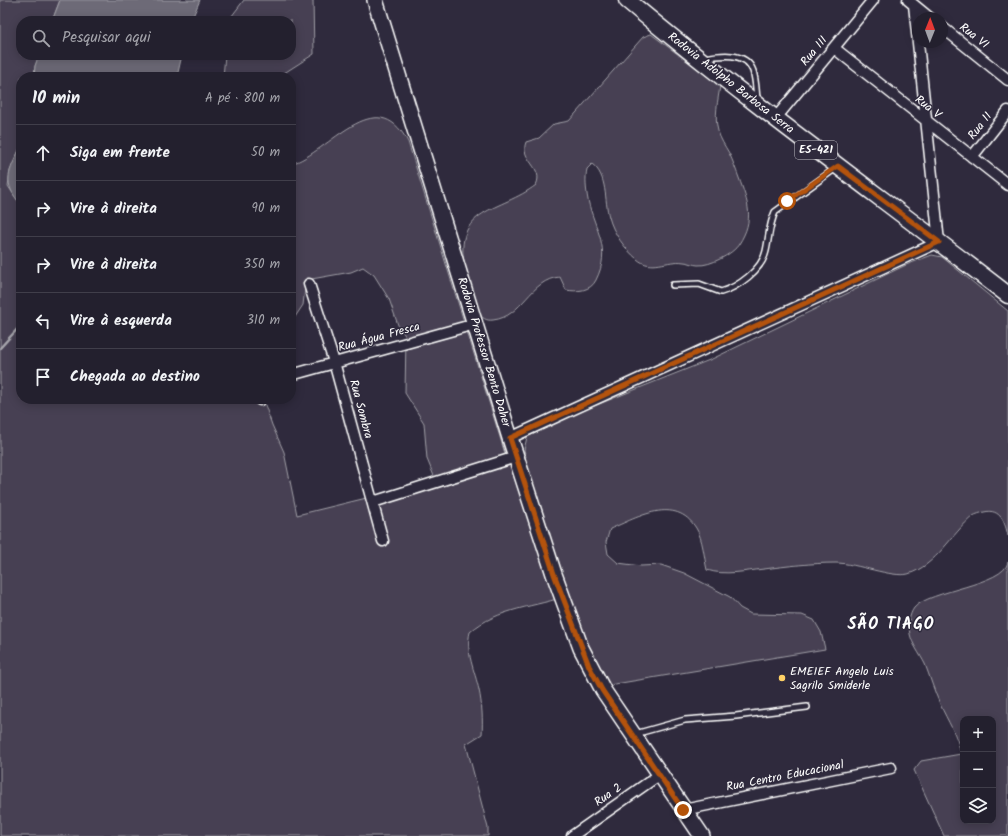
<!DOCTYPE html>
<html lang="pt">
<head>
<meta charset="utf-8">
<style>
	:root { --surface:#23202e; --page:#2f2d3a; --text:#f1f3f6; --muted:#a3a3aa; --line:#403e4a }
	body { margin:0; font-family:Kalam,sans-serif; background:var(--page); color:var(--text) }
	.controls { position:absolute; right:12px; bottom:12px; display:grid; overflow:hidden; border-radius:8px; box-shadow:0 2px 10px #0003 }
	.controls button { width:36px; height:36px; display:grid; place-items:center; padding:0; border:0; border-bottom:1px solid var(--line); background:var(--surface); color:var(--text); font:20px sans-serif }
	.compass { position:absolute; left:912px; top:12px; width:36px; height:36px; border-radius:50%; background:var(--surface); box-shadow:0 2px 10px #0003; rotate:1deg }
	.stop { position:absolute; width:12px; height:12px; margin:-9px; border:3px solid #b45309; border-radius:50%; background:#fff }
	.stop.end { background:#b45309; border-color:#fff; box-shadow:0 1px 4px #0008 }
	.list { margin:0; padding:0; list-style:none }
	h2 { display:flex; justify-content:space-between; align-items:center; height:52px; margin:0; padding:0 16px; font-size:17px }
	h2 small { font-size:13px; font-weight:400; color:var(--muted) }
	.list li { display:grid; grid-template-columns:26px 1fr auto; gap:12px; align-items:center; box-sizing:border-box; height:56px; padding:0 16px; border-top:1px solid var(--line) }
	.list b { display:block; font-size:15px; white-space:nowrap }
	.list em { font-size:13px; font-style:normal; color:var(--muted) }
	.icon { flex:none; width:22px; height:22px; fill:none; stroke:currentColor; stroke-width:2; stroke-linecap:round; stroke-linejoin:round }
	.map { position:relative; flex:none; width:1008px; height:836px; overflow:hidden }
	.search { position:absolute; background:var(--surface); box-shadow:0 2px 10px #0003; left:16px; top:16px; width:280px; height:44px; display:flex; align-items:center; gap:10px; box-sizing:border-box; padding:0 14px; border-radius:16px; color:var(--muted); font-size:15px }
	.panel { position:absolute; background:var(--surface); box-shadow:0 2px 10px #0003; left:16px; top:72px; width:280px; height:332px; border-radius:16px }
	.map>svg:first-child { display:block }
</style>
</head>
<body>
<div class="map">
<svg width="1008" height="836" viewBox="0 0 1008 836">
	<rect width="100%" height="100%" fill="#2f2a3d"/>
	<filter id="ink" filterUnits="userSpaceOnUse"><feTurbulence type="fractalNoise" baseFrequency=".025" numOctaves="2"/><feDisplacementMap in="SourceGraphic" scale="8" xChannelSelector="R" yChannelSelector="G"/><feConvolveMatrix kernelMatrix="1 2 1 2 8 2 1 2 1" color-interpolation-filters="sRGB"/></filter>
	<g filter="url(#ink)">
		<path fill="#464152" stroke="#a2a0a8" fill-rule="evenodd" d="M 0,0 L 60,0 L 52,21 L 21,21 L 21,55 L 39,55 L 35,66 L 34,77 L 21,77 L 21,146 L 10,171 L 8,186 L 18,201 L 21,200 L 21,399 L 263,399 L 272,425 L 284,452 L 297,515 L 436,481 L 427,459 L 424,423 L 405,393 L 406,337 L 398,325 L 389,299 L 374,275 L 363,267 L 351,272 L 306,280 L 303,305 L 291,323 L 291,164 C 329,153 376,81 408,142 L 508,463 L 526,457 L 524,450 L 527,437 L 579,412 L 712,359 L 906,265 L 932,255 L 942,257 L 1008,311 L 1008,536 C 1005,523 1001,508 984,512 C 981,513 976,514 973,516 C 952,533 936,566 908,574 C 892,578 856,563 836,563 C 812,563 787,566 764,569 C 745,571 725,576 707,570 C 704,557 703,539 696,528 C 675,495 638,517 610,529 L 606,542 L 608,554 L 618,563 L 641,566 L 661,565 L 684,573 L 730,597 L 740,608 L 751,614 L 802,615 L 814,620 L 821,632 L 825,649 L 609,685 L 603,682 L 569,595 C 537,607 497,608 470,632 C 465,652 475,671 479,690 C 482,704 483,720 482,734 L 466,744 L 488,828 L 488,836 L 0,836 Z
			M 244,0 L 313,0 L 314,54 L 278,77 L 223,77 L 225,55 L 291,55 L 291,21 L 228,21 Z
			M 651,34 L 720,86 C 718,100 714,117 718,131 C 720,139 725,146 729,153 C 733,161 736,170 739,178 C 748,203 755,219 739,244 C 733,254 710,266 698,265 C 693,265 689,262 684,262 C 667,259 652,272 637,259 C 625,249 613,233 609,217 C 604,200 608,176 592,164 L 587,169 C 585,179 586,189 588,200 C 595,231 612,248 596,280 C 591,291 577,292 566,290 L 560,277 C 530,279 523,317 493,320 C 479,322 476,307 475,297 C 473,287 467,278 465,268 C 452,207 501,212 536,185 C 545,168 519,160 526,142 L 539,138 L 554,124 L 569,121 L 643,37 Z
			M 1008,562 L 1008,836 L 944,836 L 914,770 L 921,761 L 961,754 C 957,734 948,722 940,704 C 934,691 930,677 925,664 C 920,654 912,644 910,634 C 908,625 909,615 914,608 C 929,590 1004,585 1008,562 ZM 963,719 L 993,719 L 993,821 L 963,821 Z"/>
		<path fill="#6d6a77" stroke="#a7a6ad" d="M 60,0 L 200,0 L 191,21 L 52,21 Z
			M 39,55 L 182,55 L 177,77 L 34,77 L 35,66 Z
			M 21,146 L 21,200 L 18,201 C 1,180 11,168 21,146 Z"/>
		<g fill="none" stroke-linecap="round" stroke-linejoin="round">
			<path stroke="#a7a6ad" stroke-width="2.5" d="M 21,211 L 21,226
				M 0,348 L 21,325"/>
			<g stroke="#fff" stroke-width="8">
				<path id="lane" d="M 704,58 C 720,55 746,51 753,71 C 756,80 756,90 757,99
					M 673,285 L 699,284 L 721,292 C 738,287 762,270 766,251 C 769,238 769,225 775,212 L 836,168
					M 635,734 L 685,720 L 736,716 L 807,707"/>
			</g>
			<g stroke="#fff" stroke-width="13">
				<path id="street" d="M 908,0 L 930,18
					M 942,27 L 1008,80
					M 834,48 L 1008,185
					M 775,119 L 873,0
					M 972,157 L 1008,111
					M 309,284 L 334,362 L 383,541
					M 291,375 L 475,324
					M 260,399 L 260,400
					M 510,438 L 939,242 L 914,5
					M 373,502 L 516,457
					M 683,810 L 891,768
					M 572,836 L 659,775"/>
			</g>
			<g stroke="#fff" stroke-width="18">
				<path id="secondary" d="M 375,0 L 510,438 L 554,574 L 581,648 L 603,690 L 702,836"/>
			</g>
			<g stroke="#fff" stroke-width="19">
				<path id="primary" d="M 627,0 C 750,103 881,197 1008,295"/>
			</g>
			<use href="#lane" stroke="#2f2a3d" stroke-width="5"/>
			<use href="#street" stroke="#2f2a3d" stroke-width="10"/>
			<use href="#secondary" stroke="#2f2a3d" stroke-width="15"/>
			<use href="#primary" stroke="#2f2a3d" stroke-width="16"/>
		</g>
	</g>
	<g fill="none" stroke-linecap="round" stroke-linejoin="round" filter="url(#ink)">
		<path stroke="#b45309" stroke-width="5" d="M 683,810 L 602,690 L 589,666 L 554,574 L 510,438 L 939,242 L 838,166 L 787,201"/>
	</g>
	<circle fill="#ffd166" stroke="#2f2a3d" stroke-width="1.5" cx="782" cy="678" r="4"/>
	<g text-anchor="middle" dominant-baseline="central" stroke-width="3" stroke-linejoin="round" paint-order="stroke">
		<rect fill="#2f2a3d" stroke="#c1bfc5" stroke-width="1" x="795" y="141" width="42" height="18" rx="3"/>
		<g font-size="11" font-weight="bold" fill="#fff">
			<text x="816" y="150">ES-421</text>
		</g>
		<g font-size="12" fill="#fff" stroke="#2f2a3d">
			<text transform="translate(974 36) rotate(38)">Rua VI</text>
			<text transform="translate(814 51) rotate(-50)">Rua III</text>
			<text transform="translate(731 83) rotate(38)">Rodovia Adolpho Barbosa Serra</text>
			<text transform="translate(928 107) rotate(38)">Rua V</text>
			<text transform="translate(980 126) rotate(-52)">Rua II</text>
			<text transform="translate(379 337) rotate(-15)">Rua Água Fresca</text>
			<text transform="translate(484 352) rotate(73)">Rodovia Professor Bento Daher</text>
			<text transform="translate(361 409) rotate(75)">Rua Sombra</text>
			<text transform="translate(785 776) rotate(-11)">Rua Centro Educacional</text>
			<text transform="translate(608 795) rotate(-35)">Rua 2</text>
		</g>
		<g font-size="12" fill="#fff" stroke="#2f2a3d" text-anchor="start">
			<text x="790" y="671">EMEIEF Angelo Luis<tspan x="790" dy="14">Sagrilo Smiderle</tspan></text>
		</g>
		<g font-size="16" font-weight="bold" letter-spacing="1" fill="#fff" stroke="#2f2a3d">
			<text x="891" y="624">SÃO TIAGO</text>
		</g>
	</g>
</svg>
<div class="controls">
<button>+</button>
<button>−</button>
<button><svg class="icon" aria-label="layers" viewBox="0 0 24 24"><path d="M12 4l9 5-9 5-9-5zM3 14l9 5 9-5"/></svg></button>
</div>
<svg class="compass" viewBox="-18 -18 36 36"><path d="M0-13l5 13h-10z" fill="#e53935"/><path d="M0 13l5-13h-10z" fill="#a3a3aa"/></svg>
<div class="stop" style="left:787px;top:201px"></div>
<div class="stop end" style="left:683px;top:810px"></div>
<div class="search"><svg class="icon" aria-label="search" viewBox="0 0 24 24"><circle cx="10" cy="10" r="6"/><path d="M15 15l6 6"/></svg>Pesquisar aqui</div>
<section class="panel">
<h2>10 min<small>A pé · 800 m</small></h2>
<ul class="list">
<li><svg class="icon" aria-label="ahead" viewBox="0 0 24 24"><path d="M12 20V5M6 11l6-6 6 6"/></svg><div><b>Siga em frente</b></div><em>50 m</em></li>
<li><svg class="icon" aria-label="right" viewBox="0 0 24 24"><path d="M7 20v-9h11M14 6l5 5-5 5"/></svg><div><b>Vire à direita</b></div><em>90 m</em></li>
<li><svg class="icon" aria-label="right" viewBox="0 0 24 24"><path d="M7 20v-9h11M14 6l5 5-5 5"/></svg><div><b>Vire à direita</b></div><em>350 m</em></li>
<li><svg class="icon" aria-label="left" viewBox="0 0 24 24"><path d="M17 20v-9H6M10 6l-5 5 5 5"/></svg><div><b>Vire à esquerda</b></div><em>310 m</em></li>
<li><svg class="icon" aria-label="arrive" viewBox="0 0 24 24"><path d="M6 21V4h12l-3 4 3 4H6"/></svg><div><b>Chegada ao destino</b></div></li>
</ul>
</section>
</div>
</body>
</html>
